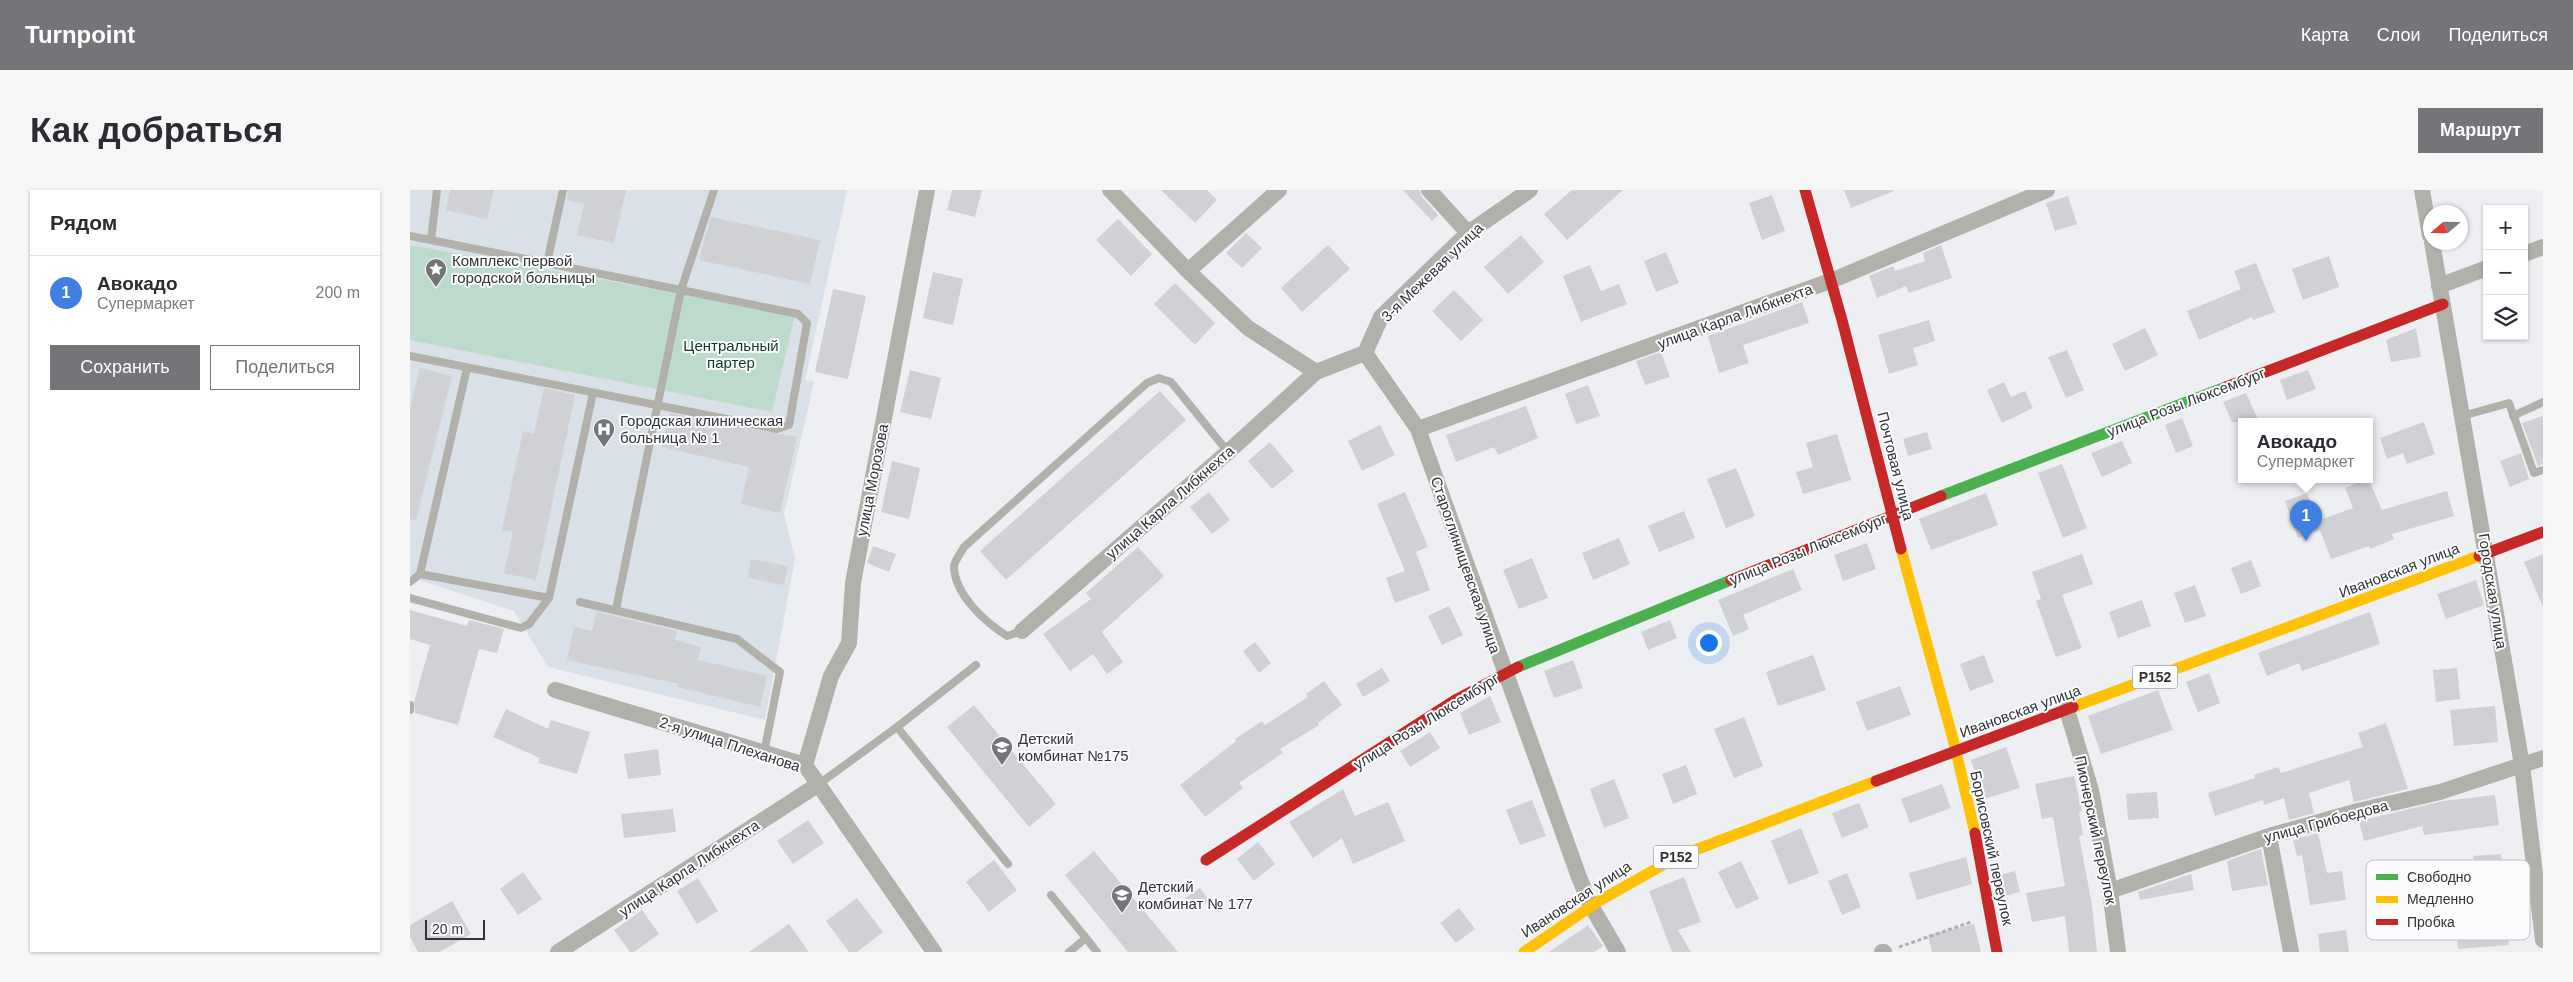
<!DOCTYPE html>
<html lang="ru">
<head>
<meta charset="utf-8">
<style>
	:root { --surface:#fff; --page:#f7f7f7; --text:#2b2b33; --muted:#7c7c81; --line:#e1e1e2; --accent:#737578 }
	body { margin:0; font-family:Arial,sans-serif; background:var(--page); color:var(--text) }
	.controls { position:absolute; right:15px; top:15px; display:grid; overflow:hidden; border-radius:0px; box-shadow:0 1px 4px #0004 }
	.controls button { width:45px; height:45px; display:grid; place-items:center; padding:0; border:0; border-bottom:1px solid var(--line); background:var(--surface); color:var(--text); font:25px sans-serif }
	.compass { position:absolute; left:2013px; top:15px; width:45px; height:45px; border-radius:50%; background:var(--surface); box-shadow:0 1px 4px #0004; rotate:250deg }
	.scale { position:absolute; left:15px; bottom:12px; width:60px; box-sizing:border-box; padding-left:5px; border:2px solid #323436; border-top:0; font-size:14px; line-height:18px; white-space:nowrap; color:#323436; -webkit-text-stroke:4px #fafcfe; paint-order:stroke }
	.you { position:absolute; left:1298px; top:452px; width:18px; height:18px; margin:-12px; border:4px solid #fff; border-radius:50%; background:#1a73e8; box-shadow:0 0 0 8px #1a73e833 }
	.badge { display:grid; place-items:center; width:32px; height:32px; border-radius:50%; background:var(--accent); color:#fff; font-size:16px; font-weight:700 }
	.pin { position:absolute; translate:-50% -41px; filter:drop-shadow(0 1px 2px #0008) }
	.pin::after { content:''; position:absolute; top:26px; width:18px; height:15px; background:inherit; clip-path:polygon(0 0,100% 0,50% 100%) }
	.popup { position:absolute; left:1828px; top:228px; width:135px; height:65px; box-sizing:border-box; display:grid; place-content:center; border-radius:0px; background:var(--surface); filter:drop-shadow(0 1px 4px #0005); font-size:16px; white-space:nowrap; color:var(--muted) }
	.popup b { font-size:19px; color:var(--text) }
	.popup::after { content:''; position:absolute; left:50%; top:100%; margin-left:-10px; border:10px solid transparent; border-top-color:var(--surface) }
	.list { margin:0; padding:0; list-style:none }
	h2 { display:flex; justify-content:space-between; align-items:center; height:65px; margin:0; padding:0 20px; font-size:21px }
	h2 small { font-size:16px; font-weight:400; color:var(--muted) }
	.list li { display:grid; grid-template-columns:32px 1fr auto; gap:15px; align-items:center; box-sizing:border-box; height:75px; padding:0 20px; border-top:1px solid var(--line) }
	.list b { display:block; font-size:19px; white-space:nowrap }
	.list p { margin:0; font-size:16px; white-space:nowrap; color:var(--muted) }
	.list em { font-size:16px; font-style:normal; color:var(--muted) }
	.actions { display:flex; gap:10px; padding:15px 20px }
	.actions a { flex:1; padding:11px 0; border:1px solid var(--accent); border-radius:0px; text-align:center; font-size:18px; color:var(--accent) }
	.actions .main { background:var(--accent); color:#fff }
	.icon { flex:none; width:28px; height:28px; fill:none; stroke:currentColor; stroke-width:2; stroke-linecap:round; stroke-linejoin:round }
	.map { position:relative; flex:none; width:2133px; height:762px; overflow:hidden; border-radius:0px }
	header { display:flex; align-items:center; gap:30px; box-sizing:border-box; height:70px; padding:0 25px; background:var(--accent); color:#fff }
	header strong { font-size:24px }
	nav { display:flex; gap:28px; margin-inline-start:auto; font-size:18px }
	.intro { display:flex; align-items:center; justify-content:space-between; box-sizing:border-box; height:120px; padding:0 30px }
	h1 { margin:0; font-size:35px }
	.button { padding:12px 22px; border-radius:0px; background:var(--accent); color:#fff; font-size:18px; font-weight:700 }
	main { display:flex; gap:30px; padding:0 30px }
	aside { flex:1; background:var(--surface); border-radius:0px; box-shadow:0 1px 4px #0004 }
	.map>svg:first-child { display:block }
</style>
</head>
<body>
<header>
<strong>Turnpoint</strong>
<nav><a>Карта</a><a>Слои</a><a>Поделиться</a></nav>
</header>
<div class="intro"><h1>Как добраться</h1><a class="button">Маршрут</a></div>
<main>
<aside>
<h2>Рядом<small></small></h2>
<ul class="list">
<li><span class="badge" style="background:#3f7fe0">1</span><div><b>Авокадо</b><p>Супермаркет</p></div><em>200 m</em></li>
</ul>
<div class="actions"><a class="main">Сохранить</a><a>Поделиться</a></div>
</aside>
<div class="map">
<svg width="2133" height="762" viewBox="0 0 2133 762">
	<rect width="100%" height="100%" fill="#edeff2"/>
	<path fill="#dae0e8" d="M 0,0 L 437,0 L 395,190 L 404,192 L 374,324 L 385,369 L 355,530 L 138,477 L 104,421 L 0,387 Z"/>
	<path fill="#bddbcc" d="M 0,55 L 385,125 L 362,222 L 0,150 Z"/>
	<path fill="#cfd1d4" d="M 40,0 L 84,0 L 77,29 L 36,20 Z
		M 158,0 L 216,0 L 204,53 L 167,45 L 174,14 L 157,10 Z
		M 542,0 L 572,0 L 565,27 L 537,20 Z
		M 751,0 L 797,0 L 807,10 L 785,33 Z
		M 993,0 L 1009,0 L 1012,7 L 1028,25 L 1022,31 Z
		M 1162,0 L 1213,0 L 1157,50 L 1134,24 Z
		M 1434,0 L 1483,0 L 1484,1 L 1441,18 Z
		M 1362,5 L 1375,41 L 1352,50 L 1339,13 Z
		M 1658,6 L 1667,34 L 1645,41 L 1636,13 Z
		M 301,27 L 410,50 L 400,94 L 289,70 Z
		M 708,29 L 742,64 L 721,86 L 686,50 Z
		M 836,43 L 852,58 L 832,78 L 816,63 Z
		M 1111,45 L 1134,72 L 1098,104 L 1074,77 Z
		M 918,55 L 940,79 L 892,122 L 871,98 Z
		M 1531,55 L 1542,88 L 1499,103 L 1496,96 L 1467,108 L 1459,86 L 1483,76 L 1485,81 L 1515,71 L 1513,63 Z
		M 1256,62 L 1269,93 L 1246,102 L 1234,71 Z
		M 1919,66 L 1929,97 L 1893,110 L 1882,79 Z
		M 1846,73 L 1865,122 L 1843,130 L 1842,127 L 1789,150 L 1777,121 L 1831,99 L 1824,81 Z
		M 1180,75 L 1191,101 L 1209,94 L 1217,114 L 1171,132 L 1153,86 Z
		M 523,82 L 553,89 L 543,135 L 513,128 Z
		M 765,93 L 805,133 L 785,155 L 744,114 Z
		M 423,99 L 456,106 L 438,189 L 405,182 Z
		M 1044,100 L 1073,130 L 1051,151 L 1022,121 Z
		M 1392,112 L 1399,133 L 1333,155 L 1339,173 L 1309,183 L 1298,146 Z
		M 1519,130 L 1525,151 L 1503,158 L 1508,175 L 1479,184 L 1468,145 Z
		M 1735,138 L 1748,165 L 1715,181 L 1702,154 Z
		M 2006,138 L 2011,167 L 1981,172 L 1976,150 Z
		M 1657,160 L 1674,200 L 1656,208 L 1638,167 Z
		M 1251,162 L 1260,187 L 1235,195 L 1226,171 Z
		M 10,178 L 42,186 L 6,330 L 0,329 L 0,218 Z
		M 500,180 L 531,188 L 521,229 L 490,222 Z
		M 1898,180 L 1906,199 L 1877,210 L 1870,190 Z
		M 1594,192 L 1601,207 L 1615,201 L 1623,218 L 1592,233 L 1577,200 Z
		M 1178,195 L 1190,226 L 1166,234 L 1155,204 Z
		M 134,198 L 165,205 L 126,390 L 94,383 L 103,342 L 92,340 L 113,241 L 124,244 Z
		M 750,201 L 776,230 L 596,390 L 570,361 Z
		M 1836,203 L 1849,232 L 1822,232 L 1813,212 Z
		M 1116,216 L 1128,248 L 1088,265 L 1084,257 L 1046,272 L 1036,245 Z
		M 260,223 L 387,247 L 370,323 L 331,314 L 339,277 L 252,257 Z
		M 2133,226 L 2133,274 L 2128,276 L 2112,233 Z
		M 1772,228 L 1783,256 L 1766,263 L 1755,235 Z
		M 2014,232 L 2025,264 L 1997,274 L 1993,263 L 1977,269 L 1970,248 Z
		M 970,235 L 985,265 L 952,281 L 938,251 Z
		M 1517,242 L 1522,259 L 1498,266 L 1493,249 Z
		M 1427,244 L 1441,290 L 1393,304 L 1386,282 L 1403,277 L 1396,253 Z
		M 1712,251 L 1722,273 L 1692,287 L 1681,263 Z
		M 860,252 L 884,281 L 862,299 L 838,271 Z
		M 2111,263 L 2119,289 L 2100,297 L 2090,271 Z
		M 482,271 L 510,278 L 499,329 L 471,322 Z
		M 1652,274 L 1677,338 L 1653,348 L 1628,283 Z
		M 1326,278 L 1345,326 L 1316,338 L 1297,289 Z
		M 1954,290 L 1959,290 L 1972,320 L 2037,301 L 2044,326 L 1982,344 L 1984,349 L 1960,359 L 1959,356 L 1921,369 L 1910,340 L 1888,348 L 1875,311 L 1897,303 L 1907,331 L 1943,318 L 1935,298 Z
		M 799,302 L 820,330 L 802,344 L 780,317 Z
		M 995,302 L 1018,357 L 1006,362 L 1020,400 L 985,413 L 976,388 L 995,381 L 967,314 Z
		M 1576,303 L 1588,335 L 1521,360 L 1509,329 Z
		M 1274,321 L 1285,348 L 1249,362 L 1238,336 Z
		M 1209,348 L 1220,374 L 1183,390 L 1172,363 Z
		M 1457,353 L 1466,379 L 1433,391 L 1424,365 Z
		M 463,356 L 486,364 L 479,382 L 457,373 Z
		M 728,357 L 754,386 L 692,442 L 713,472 L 697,484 L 683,464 L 660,481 L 633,444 L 681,409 L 676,403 Z
		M 1672,364 L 1683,394 L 1652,405 L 1672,458 L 1646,467 L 1626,411 L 1631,409 L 1622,382 Z
		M 2133,364 L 2133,417 L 2114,372 Z
		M 1122,368 L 1138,408 L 1109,419 L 1093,380 Z
		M 341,369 L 378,376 L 374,395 L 338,388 Z
		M 1841,370 L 1851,396 L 1831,404 L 1821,378 Z
		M 1383,379 L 1392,400 L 1333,425 L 1339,439 L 1323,446 L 1308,410 Z
		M 2066,390 L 2074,415 L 2036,429 L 2027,404 Z
		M 1785,395 L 1796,426 L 1775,433 L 1764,403 Z
		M 1732,410 L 1741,436 L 1708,448 L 1699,422 Z
		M 1039,416 L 1053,445 L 1032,455 L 1018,426 Z
		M 0,420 L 57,436 L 59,430 L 94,439 L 87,463 L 69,459 L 48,535 L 5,523 L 4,512 L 20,455 L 0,449 Z
		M 186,422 L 267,441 L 265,450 L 291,457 L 288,470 L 357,486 L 350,517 L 268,497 L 269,494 L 157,470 L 164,437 L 182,441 Z
		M 1960,422 L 1970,454 L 1892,481 L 1889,473 L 1857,486 L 1848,463 Z
		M 1260,430 L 1267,448 L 1238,460 L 1231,442 Z
		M 845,452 L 861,473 L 849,483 L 833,461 Z
		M 1403,465 L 1416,500 L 1368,516 L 1356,482 Z
		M 1574,465 L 1584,492 L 1560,501 L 1550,474 Z
		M 1163,470 L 1173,498 L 1144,508 L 1134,481 Z
		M 972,478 L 980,491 L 953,507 L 946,494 Z
		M 2047,478 L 2050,509 L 2026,512 L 2023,480 Z
		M 1799,483 L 1810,513 L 1788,522 L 1776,492 Z
		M 914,491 L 932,515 L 908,533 L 909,535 L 870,559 L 873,563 L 829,593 L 833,598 L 795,627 L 770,595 L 826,551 L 825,549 L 852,531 L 855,535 L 898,507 L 896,504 Z
		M 1490,496 L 1501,525 L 1457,541 L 1446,512 Z
		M 1748,500 L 1763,540 L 1691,564 L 1678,526 Z
		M 1080,506 L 1091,532 L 1059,545 L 1050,523 Z
		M 564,515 L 646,614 L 619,637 L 537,537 Z
		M 2085,516 L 2088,552 L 2044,556 L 2040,520 Z
		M 96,519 L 138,539 L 141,530 L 180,542 L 167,584 L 128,573 L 130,568 L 83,547 Z
		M 1334,527 L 1353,576 L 1324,588 L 1304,539 Z
		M 1976,533 L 1998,599 L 1944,612 L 1939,590 L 1899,603 L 1904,623 L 1879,630 L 1874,608 L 1854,615 L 1853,610 L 1805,626 L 1798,603 L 1845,588 L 1844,585 L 1868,577 L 1871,583 L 1953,557 L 1948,543 Z
		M 1020,542 L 1030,558 L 1000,577 L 990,561 Z
		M 1596,557 L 1610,598 L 1574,609 L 1561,570 Z
		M 248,559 L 251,585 L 218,589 L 214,564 Z
		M 1276,575 L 1287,604 L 1263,614 L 1252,584 Z
		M 1664,586 L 1672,621 L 1669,622 L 1673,645 L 1669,646 L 1682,715 L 1687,762 L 1659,762 L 1655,726 L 1622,732 L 1616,703 L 1655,696 L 1643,627 L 1632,629 L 1625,594 Z
		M 1204,589 L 1219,628 L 1194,638 L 1180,599 Z
		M 1532,594 L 1541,618 L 1500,633 L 1491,609 Z
		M 933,599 L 945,626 L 978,612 L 995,651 L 943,674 L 932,648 L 903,668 L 879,632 Z
		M 1747,602 L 1749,628 L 1718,630 L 1716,604 Z
		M 2085,605 L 2089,635 L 2014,645 L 2012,636 L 1954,651 L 1949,631 L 2033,611 Z
		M 1122,610 L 1136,646 L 1110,655 L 1096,620 Z
		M 1449,613 L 1459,637 L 1432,648 L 1422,623 Z
		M 263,619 L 266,642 L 214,648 L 211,624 Z
		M 398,630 L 414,653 L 383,674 L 367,651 Z
		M 1391,638 L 1409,683 L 1379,695 L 1361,651 Z
		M 1908,643 L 1917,683 L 1932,681 L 1936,710 L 1900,715 L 1892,665 L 1887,666 L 1883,650 Z
		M 848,652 L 865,674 L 844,691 L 827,669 Z
		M 1851,659 L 1858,695 L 1822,701 L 1817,671 Z
		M 684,661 L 768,762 L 718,762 L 655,685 Z
		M 2091,664 L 2093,698 L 2065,699 L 2063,666 Z
		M 1556,667 L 1562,694 L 1507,710 L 1499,683 Z
		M 584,670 L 607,700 L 579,722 L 556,692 Z
		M 1331,671 L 1349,709 L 1326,719 L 1308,682 Z
		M 1605,681 L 1610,702 L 1592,707 L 1587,686 Z
		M 113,682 L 132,709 L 108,725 L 90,699 Z
		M 1437,683 L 1451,717 L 1432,725 L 1418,691 Z
		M 1781,684 L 1784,700 L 1730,710 L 1728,702 Z
		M 1274,687 L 1291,732 L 1268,740 L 1281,762 L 1262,762 L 1239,701 Z
		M 288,688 L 308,721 L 287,734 L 267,701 Z
		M 790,698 L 799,710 L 785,721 L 775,708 Z
		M 447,708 L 473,742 L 447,762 L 439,762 L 416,731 Z
		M 42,711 L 61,744 L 30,762 L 8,762 L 0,747 L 0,735 Z
		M 1049,718 L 1065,739 L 1046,753 L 1030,733 Z
		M 232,720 L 249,744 L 224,762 L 220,762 L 204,740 Z
		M 2097,728 L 2099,755 L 2048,759 L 2046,733 Z
		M 379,734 L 399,762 L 339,762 Z
		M 1564,734 L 1571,762 L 1522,762 L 1518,745 Z
		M 1178,735 L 1193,756 L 1184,762 L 1139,762 Z
		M 1936,740 L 1939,762 L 1910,762 L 1908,744 Z"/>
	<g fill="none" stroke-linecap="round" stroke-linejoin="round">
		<path stroke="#b1b0af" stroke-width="3" stroke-dasharray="4 2.5" stroke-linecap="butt" d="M 1489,757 L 1561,732"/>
		<path stroke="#b2b0ab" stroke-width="8" d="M 0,46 L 271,100 L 304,0
			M 21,50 L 27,0
			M 137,73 L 153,0
			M 0,166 L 367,239 L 379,235 L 397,133 L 388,124 L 271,100 L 206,419
			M 2052,226 L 2099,213 L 2124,283 L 2133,280
			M 2103,226 L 2133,212
			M 10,384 L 139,408
			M 0,392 L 10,384 L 57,178
			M 0,408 L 111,438 L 119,434 L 139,408 L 183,203
			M 170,412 L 327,449 L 370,482 L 354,563
			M 612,441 L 597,446 C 575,432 545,405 544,377 C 544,371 551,363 554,357 L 737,193 L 749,188 L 761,192 L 818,262
			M 0,515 L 0,520
			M 487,537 L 598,674
			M 409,594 L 487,537 L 566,475
			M 641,705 L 676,748
			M 659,762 L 676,748 L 687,762"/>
		<path stroke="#b2b0ab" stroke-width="16" d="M 700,0 L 778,81 L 838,138 L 906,182
			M 1019,0 L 1058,43
			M 2012,0 L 2020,46
			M 2022,52 L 2112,575 L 2133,750
			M 2114,64 L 2133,57
			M 778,81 L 869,0
			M 2029,96 L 2077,78
			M 955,163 L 1008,239 L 1169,687 L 1180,714 L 1208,762
			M 1008,239 L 1423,90 L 1637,0
			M 612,441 L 818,262 L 906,182 L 955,163 L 971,127 L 1058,43 L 1120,0
			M 145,500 L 395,575 L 524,762
			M 1657,520 L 1681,600 L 1700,701 L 1708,762
			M 395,575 L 421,486 L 439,453 L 443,393 L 517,0
			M 1859,646 L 1881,762
			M 1700,701 L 1859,646 L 1948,621 L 2030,602 L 2133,568
			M 148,762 L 409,594
			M 1472,762 L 1474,762"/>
		<path stroke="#4caf50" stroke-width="11" d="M 1531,306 L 1816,197
			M 1108,477 L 1321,390"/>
		<path stroke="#ffc107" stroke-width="11" d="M 1491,359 L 1544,553 L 1565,643
			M 1663,517 L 2069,366
			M 1114,762 L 1189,711 L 1267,667 L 1466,591"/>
		<path stroke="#c62828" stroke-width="11" d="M 1395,0 L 1432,130 L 1491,359
			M 1816,197 L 2033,114
			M 2069,366 L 2133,342
			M 1321,390 L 1531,306
			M 1466,591 L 1663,517
			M 1565,643 L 1587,762
			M 796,670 L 1047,509 L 1108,477"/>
	</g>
	<defs>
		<g id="sight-pin" transform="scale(1.125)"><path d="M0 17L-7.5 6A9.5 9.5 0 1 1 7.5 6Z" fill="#737578" stroke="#fafcfe"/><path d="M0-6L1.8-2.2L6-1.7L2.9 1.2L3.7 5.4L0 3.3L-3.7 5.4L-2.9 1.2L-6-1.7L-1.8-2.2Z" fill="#fff"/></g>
		<g id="hospital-pin" transform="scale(1.125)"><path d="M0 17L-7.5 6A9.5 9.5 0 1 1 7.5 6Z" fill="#737578" stroke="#fafcfe"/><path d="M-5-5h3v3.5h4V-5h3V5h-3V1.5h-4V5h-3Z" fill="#fff"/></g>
		<g id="school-pin" transform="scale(1.125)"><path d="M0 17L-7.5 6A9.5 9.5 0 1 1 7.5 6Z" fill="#737578" stroke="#fafcfe"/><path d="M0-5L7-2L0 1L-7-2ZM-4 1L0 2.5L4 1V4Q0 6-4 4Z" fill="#fff"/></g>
	</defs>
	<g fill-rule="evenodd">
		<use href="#sight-pin" x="26" y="79"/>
		<use href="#hospital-pin" x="194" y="239"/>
		<use href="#school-pin" x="592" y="557"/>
		<use href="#school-pin" x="712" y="705"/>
	</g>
	<g text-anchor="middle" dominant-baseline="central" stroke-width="4" stroke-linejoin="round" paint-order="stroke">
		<g fill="#fafcfe" stroke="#6e7072" stroke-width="1">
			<rect x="1722.5" y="475.5" width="45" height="23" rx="4"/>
			<rect x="1243.5" y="655.5" width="45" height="23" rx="4"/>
		</g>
		<g font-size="14" font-weight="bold" fill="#323436">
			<text x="1745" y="487">Р152</text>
			<text x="1266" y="667">Р152</text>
		</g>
		<g font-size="15" fill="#323436" stroke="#fafcfe" text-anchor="start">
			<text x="42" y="70">Комплекс первой<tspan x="42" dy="17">городской больницы</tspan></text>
			<text x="210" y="230">Городская клиническая<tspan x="210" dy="17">больница № 1</tspan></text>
			<text x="608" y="548">Детский<tspan x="608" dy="17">комбинат №175</tspan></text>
			<text x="728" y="696">Детский<tspan x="728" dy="17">комбинат № 177</tspan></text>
		</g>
		<g font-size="15" fill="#323436" stroke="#fafcfe">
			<text transform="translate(1022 82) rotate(-44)">3-я Межевая улица</text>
			<text transform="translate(1325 126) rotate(-20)">улица Карла Либкнехта</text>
			<text transform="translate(1776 212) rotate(-21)">улица Розы Люксембург</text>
			<text transform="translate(1486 276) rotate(76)">Почтовая улица</text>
			<text transform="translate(462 290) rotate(-79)">улица Морозова</text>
			<text transform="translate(760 312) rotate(-41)">улица Карла Либкнехта</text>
			<text transform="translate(1398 359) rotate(-22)">улица Розы Люксембург</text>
			<text transform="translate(1056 375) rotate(71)">Староглинищевская улица</text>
			<text transform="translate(1989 380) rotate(-21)">Ивановская улица</text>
			<text transform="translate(2083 401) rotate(81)">Городская улица</text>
			<text transform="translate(1610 521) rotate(-20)">Ивановская улица</text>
			<text transform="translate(1016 531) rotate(-32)">улица Розы Люксембург</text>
			<text transform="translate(320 554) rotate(18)">2-я улица Плеханова</text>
			<text transform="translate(1916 631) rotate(-15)">улица Грибоедова</text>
			<text transform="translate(1686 640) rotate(78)">Пионерский переулок</text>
			<text transform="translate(1582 658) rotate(78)">Борисовский переулок</text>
			<text transform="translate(279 678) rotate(-33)">улица Карла Либкнехта</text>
			<text transform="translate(1166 709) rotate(-33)">Ивановская улица</text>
		</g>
		<g font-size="15" fill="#0e3b27" stroke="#fafcfe">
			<text x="321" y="155">Центральный<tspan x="321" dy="17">партер</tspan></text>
		</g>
	</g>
	<rect x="1956" y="670" width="164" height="80" rx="8" fill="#fafcfe" stroke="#bec0c2" stroke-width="1"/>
	<rect x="1966" y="684" width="22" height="6" fill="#4caf50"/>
	<rect x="1966" y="706" width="22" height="7" fill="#ffc107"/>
	<rect x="1966" y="729" width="22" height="6" fill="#c62828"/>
	<g font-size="14" fill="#323436">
		<text x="1997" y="692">Свободно</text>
		<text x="1997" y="714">Медленно</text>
		<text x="1997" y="737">Пробка</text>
	</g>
</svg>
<div class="controls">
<button>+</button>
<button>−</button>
<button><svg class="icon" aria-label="layers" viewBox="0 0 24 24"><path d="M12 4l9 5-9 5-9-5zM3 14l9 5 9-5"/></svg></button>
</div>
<svg class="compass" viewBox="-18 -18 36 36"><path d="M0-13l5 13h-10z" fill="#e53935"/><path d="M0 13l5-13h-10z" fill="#7c7c81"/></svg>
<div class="scale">20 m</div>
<div class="you"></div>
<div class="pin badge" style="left:1896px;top:351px;background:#3f7fe0">1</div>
<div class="popup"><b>Авокадо</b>Супермаркет</div>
</div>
</main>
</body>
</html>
